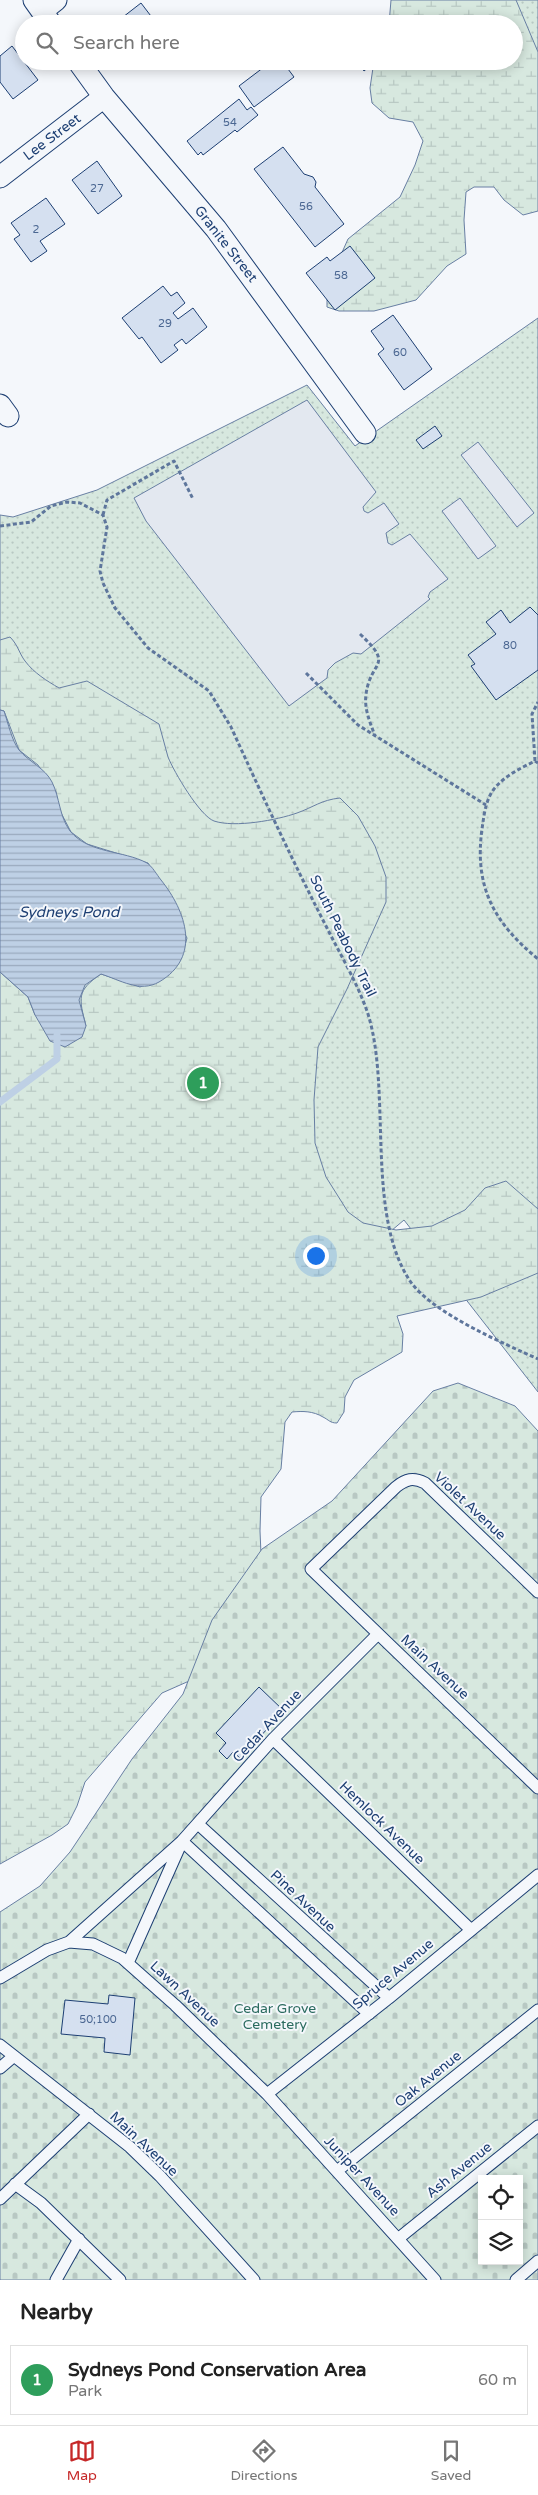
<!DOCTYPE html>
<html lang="en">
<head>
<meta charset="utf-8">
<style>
	:root { --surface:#fff; --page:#f6f6f6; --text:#222; --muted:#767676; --line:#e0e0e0; --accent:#c62828 }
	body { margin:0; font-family:"Varela Round",sans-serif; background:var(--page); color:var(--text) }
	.controls { position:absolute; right:15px; bottom:15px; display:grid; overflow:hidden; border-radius:0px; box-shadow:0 2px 12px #0003 }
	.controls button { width:45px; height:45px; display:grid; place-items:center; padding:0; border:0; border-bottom:1px solid var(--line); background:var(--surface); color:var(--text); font:25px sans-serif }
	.you { position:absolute; left:315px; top:1255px; width:18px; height:18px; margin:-12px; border:4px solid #fff; border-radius:50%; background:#1a73e8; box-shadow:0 0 0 8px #1a73e833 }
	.badge { display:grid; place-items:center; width:32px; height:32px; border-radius:50%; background:var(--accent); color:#fff; font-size:16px; font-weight:700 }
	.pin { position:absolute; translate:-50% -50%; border:2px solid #fff; box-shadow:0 1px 5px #0006 }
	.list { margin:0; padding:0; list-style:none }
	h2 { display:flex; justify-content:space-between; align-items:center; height:65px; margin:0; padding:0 20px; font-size:21px }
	h2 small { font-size:16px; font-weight:400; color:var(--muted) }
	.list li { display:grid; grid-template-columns:32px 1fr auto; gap:15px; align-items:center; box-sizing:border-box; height:70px; margin:0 10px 10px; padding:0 10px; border:1px solid var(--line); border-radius:0px }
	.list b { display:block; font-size:19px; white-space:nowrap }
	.list p { margin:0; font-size:16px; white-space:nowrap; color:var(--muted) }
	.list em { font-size:16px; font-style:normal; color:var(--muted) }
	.icon { flex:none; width:28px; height:28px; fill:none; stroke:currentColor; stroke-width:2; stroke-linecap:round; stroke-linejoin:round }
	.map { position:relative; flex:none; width:538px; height:2280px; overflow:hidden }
	.search { position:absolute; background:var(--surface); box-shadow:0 2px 12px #0003; left:15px; right:15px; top:15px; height:55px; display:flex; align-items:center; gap:12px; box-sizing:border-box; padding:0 18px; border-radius:28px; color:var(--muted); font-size:19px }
	.sheet { height:145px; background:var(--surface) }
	nav { display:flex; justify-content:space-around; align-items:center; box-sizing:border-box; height:70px; border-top:1px solid var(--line); background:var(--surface); font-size:14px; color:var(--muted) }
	nav a { display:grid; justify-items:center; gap:2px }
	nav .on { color:var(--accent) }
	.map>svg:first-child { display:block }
</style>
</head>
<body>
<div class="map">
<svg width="538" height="2280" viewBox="0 0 538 2280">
	<defs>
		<pattern id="green-dots" width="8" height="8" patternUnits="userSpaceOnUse" patternTransform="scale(1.25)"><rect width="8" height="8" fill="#d7e8df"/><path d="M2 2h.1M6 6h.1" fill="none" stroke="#b8c8c3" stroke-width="1.8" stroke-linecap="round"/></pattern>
		<pattern id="wetland-marsh" width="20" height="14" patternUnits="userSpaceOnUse" patternTransform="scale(1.25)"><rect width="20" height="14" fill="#d7e8df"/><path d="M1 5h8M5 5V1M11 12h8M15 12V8" fill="none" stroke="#b8c8c3"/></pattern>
		<pattern id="cemetery-stones" width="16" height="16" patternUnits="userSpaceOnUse" patternTransform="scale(1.25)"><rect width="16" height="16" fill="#d7e8df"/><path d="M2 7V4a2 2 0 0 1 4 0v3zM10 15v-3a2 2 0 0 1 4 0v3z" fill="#b8c8c3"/></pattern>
		<pattern id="water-rules" width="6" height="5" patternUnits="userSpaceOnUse" patternTransform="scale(1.25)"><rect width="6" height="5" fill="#bed0e5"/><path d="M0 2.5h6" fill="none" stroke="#9aaabe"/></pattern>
	</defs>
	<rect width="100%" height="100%" fill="#f4f7fb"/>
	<path fill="url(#green-dots)" stroke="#687fa3" d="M 477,0 L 538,0 L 538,102 L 514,61 L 514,24 Z
		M 538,318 L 538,1392 L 404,1220 L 0,1562 L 0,515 L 13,517 L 97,490 L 307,385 L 355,446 Z"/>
	<path fill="url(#wetland-marsh)" stroke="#687fa3" d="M 391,0 L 516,0 L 538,52 L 538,211 L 523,215 L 504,200 L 494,187 L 474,187 L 466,192 L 464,220 L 466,254 L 447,266 L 416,300 L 374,311 L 339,311 L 327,307 L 327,286 L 348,239 L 400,197 L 415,165 L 423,141 L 413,122 L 389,118 L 372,103 L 370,88 L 374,61 L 514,61 L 514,24 L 389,24 Z
		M 10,637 C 18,645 19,653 25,661 C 34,673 47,681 59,688 L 87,681 L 159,724 C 162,735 165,746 168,757 C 174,772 200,816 214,821 C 235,828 277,820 297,813 C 314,807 321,800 340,798 L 358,816 L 375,846 L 386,877 L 386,902 L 347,989 L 318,1047 L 314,1100 L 315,1143 L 326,1177 L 348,1212 L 363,1223 L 396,1230 L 432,1226 L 465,1210 L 485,1188 L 506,1181 L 538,1209 L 538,1273 L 481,1297 L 397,1316 L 403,1334 L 402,1352 L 354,1380 L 345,1397 L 344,1412 L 337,1423 C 330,1423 329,1420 323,1417 C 313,1411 303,1411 292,1412 L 285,1422 L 281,1469 L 261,1497 L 260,1531 L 262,1577 L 205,1674 L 162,1693 L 85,1782 L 77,1806 L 68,1824 L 52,1835 L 0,1864 L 0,972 L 28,997 L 35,1015 L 86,1026 C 79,998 76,991 101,974 L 140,987 C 168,974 179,970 187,938 L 148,863 L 87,844 L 71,832 L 59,809 L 56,792 L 38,765 L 19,750 L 4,711 L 0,710 L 0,640 Z"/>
	<path fill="url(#cemetery-stones)" stroke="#687fa3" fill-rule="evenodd" d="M 458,1383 L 515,1406 L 538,1431 L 538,2280 L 0,2280 L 0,1912 L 40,1886 L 70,1852 L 132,1759 L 183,1694 L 212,1620 L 262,1549 L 332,1501 L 433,1391 ZM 482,2179 L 519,2179 L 519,2261 L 482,2261 Z"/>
	<path fill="#e3e8f0" stroke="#687fa3" d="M 307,400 L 376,492 L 363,507 L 364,511 L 368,513 L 384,503 L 399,524 L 386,533 L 388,543 L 392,545 L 410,534 L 448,579 L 430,592 L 428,597 L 430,599 L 361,654 L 353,653 L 335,663 L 328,670 L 327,678 L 289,706 L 146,521 L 134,498 Z
		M 478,442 L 534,513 L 517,527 L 461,455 Z
		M 460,498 L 496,546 L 478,559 L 442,511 Z"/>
	<path fill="url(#water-rules)" stroke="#687fa3" d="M 0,710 L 4,711 C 8,723 12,741 19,750 C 29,762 45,768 52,782 C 60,798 59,816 70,831 C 89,854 123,850 147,863 C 152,866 157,875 161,880 C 186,911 202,957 159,982 C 140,993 120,980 101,974 L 85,985 L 79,1000 L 86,1026 L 82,1037 L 65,1047 L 50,1041 L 35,1015 L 28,997 L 0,972 Z"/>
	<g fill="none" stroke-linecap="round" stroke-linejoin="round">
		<path stroke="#bed0e5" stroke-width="7" d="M 0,1102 L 57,1059 L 57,1035"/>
	</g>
	<path fill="#d5e0f0" stroke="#1d3f73" d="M 141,3 L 157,24 L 114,24 Z
		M 12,46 L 38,80 L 13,99 L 0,82 L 0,56 Z
		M 272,61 L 282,61 L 294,77 L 254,107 L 239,86 Z
		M 357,61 L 376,61 L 364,71 Z
		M 239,99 L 247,110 L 251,107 L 258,115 L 237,132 L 235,130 L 203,155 L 201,152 L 198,155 L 187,141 Z
		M 283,147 L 304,174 L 313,177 L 316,182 L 315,187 L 344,224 L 315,247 L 254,169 Z
		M 97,161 L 122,196 L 98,214 L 72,180 Z
		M 46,198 L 65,224 L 40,241 L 47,251 L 31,262 L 14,239 L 20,235 L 11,223 Z
		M 350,246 L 375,278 L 335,310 L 306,273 L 327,257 L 330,261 Z
		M 163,286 L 171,296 L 177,292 L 185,303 L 173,313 L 178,319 L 193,308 L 207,327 L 186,344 L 182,339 L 174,345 L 178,350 L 161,363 L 142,337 L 139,339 L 122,318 Z
		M 393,315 L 432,369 L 404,390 L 378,354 L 384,349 L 371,331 Z
		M 435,426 L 442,436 L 423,449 L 416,440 Z
		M 530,607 L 538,615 L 538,670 L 496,700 L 471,666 L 475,664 L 468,655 L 496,634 L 486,622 L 501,610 L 510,623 Z
		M 259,1687 L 284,1711 L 240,1758 L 233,1752 L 227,1759 L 219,1751 L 226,1743 L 216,1733 Z
		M 109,1995 L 135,1998 L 130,2055 L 104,2052 L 105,2038 L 61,2034 L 65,2000 L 108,2004 Z"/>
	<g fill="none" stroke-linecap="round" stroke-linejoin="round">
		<g stroke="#1d3f73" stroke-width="13">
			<path id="service" d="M 538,1592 L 425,1483 C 413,1477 406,1479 396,1487 L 311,1569 L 538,1788
				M 273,1739 L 470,1929
				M 198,1824 L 389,1998
				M 182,1841 L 369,2014
				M 69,1942 L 93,1944 L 122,1958 L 175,2005 L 267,2094 L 435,2280
				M 128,1963 L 180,1846
				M 0,1978 L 47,1950 L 69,1942 L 182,1841 L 273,1739 L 378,1634
				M 0,2045 L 130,2147 L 160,2176 L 254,2280
				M 0,2068 L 14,2056
				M 267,2094 L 389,1998 L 538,1875
				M 337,2171 L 538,2010
				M 15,2184 L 41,2203 L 120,2280
				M 0,2199 L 89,2114
				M 399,2238 L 538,2126
				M 56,2280 L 79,2239
				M 516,2280 L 538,2261"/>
		</g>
		<g stroke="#1d3f73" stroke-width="23">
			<path id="minor" d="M 34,0 L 51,24
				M 42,11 L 56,0
				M 78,61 L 104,97 L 216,229 L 365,433
				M 0,177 L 104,97
				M 0,405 L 8,416"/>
		</g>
		<path stroke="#5e769c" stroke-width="3" stroke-dasharray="4 2.5" stroke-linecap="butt" d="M 103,515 L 107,500 L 174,461 L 193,499
			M 0,526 L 31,522 L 51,506 L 67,502 L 80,503 L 103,515 L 107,527 L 100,571 L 103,583 L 115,608 L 148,648 L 209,691 L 231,727 C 262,795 293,862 327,928 C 341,956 358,984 368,1014 C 392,1091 365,1213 410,1281 C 432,1313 503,1343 538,1359
			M 360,634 C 395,667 371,659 366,694 C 364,709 370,722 375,736
			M 306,673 L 358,725 L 486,805
			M 535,761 L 532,714 L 538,702
			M 538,763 L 535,761 C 521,768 504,776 494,789 C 485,801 484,816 482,829 C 474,887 494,923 538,959"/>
		<use href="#service" stroke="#f4f7fb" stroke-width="11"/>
		<use href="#minor" stroke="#f4f7fb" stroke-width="21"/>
	</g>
	<g text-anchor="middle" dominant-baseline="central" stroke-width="4" stroke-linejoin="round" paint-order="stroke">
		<g font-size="11" fill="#4b6792">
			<text x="230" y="122">54</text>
			<text x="97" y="188">27</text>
			<text x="306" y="206">56</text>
			<text x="36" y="229">2</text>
			<text x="341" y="275">58</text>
			<text x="165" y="323">29</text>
			<text x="400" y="352">60</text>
			<text x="510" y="645">80</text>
			<text x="98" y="2019">50;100</text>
		</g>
		<g font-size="14" fill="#1d3f73" stroke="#f4f7fb">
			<text transform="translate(52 137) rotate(-37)">Lee Street</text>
			<text transform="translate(226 244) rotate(52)">Granite Street</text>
			<text transform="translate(343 936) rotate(64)">South Peabody Trail</text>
			<text transform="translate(470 1506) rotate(43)">Violet Avenue</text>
			<text transform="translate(435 1667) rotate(43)">Main Avenue</text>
			<text transform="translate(267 1726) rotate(-47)">Cedar Avenue</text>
			<text transform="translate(382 1823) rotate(44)">Hemlock Avenue</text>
			<text transform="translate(303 1901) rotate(43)">Pine Avenue</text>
			<text transform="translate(393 1974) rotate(-40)">Spruce Avenue</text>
			<text transform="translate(185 1994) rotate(43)">Lawn Avenue</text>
			<text transform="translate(428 2079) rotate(-39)">Oak Avenue</text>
			<text transform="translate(144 2144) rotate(43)">Main Avenue</text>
			<text transform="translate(459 2170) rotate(-39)">Ash Avenue</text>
			<text transform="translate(362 2176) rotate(47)">Juniper Avenue</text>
		</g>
		<g font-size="14" fill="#2c6c60" stroke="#f4f7fb">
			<text x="275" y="2008">Cedar Grove<tspan x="275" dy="16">Cemetery</tspan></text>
		</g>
		<g font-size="15" font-style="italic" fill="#1d3f73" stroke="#f4f7fb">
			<text x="69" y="912">Sydneys Pond</text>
		</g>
	</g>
</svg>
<div class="controls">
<button><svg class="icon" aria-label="locate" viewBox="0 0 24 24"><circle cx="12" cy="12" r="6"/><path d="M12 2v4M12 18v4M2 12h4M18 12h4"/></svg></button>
<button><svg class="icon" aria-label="layers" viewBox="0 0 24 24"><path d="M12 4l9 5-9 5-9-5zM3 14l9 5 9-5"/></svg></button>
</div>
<div class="you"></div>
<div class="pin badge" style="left:203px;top:1083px;background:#2e9e5b">1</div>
<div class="search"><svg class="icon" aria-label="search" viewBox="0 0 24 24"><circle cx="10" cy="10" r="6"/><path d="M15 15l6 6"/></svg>Search here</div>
</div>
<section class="sheet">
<h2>Nearby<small></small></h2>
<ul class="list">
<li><span class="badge" style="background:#2e9e5b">1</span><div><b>Sydneys Pond Conservation Area</b><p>Park</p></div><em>60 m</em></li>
</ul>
</section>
<nav>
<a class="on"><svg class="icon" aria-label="map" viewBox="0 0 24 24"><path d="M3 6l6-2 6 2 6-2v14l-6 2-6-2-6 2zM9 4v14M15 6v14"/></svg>Map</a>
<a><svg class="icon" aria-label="directions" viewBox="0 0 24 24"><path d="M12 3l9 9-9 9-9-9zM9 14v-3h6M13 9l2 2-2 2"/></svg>Directions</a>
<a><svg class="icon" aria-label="saved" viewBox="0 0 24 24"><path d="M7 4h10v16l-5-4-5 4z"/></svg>Saved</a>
</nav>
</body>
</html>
